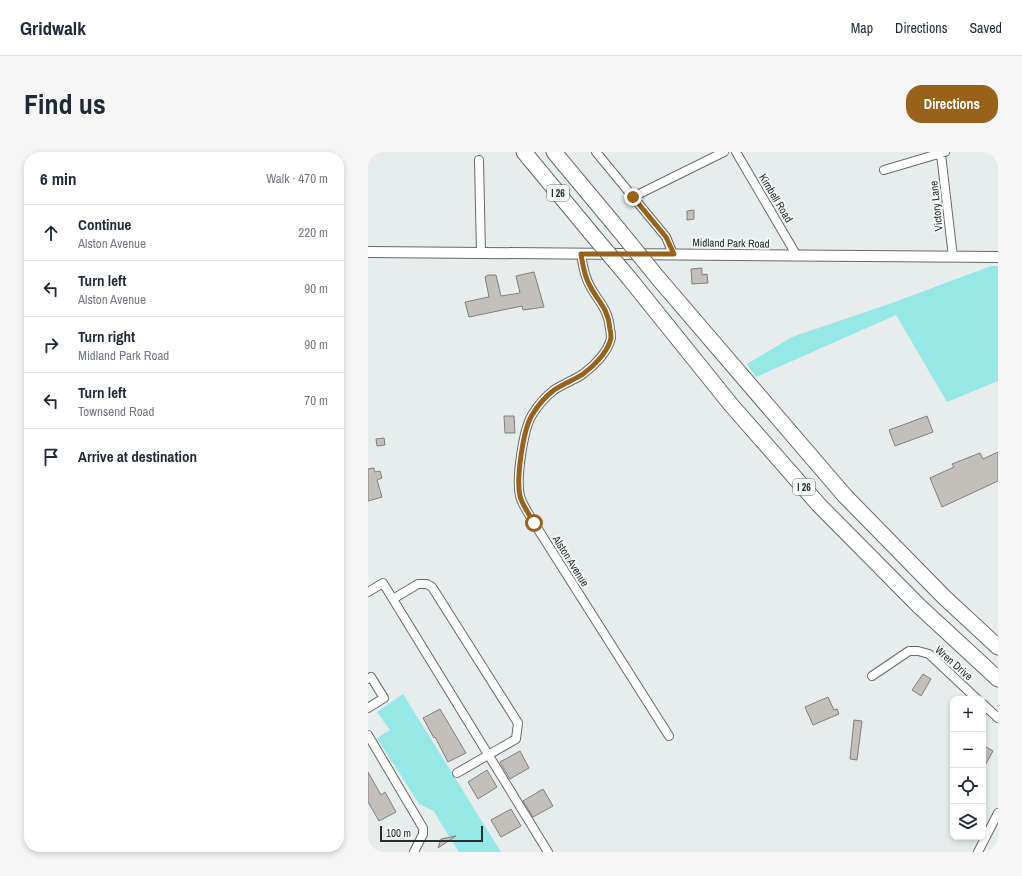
<!DOCTYPE html>
<html lang="en">
<head>
<meta charset="utf-8">
<style>
	:root { --surface:#fff; --page:#f6f6f7; --text:#1f2937; --muted:#747a83; --line:#e0e1e3; --accent:#98621b }
	body { margin:0; font-family:"Archivo Narrow",sans-serif; background:var(--page); color:var(--text) }
	.controls { position:absolute; right:12px; bottom:12px; display:grid; overflow:hidden; border-radius:8px; box-shadow:0 2px 6px #0003 }
	.controls button { width:36px; height:36px; display:grid; place-items:center; padding:0; border:0; border-bottom:1px solid var(--line); background:var(--surface); color:var(--text); font:20px sans-serif }
	.scale { position:absolute; left:12px; bottom:10px; width:103px; box-sizing:border-box; padding-left:4px; border:2px solid #2b2d2d; border-top:0; font-size:11px; line-height:14px; white-space:nowrap; color:#2b2d2d; -webkit-text-stroke:3px #f4faf9; paint-order:stroke }
	.stop { position:absolute; width:12px; height:12px; margin:-9px; border:3px solid #98621b; border-radius:50%; background:#fff }
	.stop.end { background:#98621b; border-color:#fff; box-shadow:0 1px 4px #0008 }
	.list { margin:0; padding:0; list-style:none }
	h2 { display:flex; justify-content:space-between; align-items:center; height:52px; margin:0; padding:0 16px; font-size:17px }
	h2 small { font-size:13px; font-weight:400; color:var(--muted) }
	.list li { display:grid; grid-template-columns:26px 1fr auto; gap:12px; align-items:center; box-sizing:border-box; height:56px; padding:0 16px; border-top:1px solid var(--line) }
	.list b { display:block; font-size:15px; white-space:nowrap }
	.list p { margin:0; font-size:13px; white-space:nowrap; color:var(--muted) }
	.list em { font-size:13px; font-style:normal; color:var(--muted) }
	.icon { flex:none; width:22px; height:22px; fill:none; stroke:currentColor; stroke-width:2; stroke-linecap:round; stroke-linejoin:round }
	.map { position:relative; flex:none; width:630px; height:700px; overflow:hidden; border-radius:16px }
	header { display:flex; align-items:center; gap:24px; box-sizing:border-box; height:56px; padding:0 20px; background:var(--surface); border-bottom:1px solid var(--line) }
	header strong { font-size:19px }
	nav { display:flex; gap:22px; margin-inline-start:auto; font-size:14px }
	.intro { display:flex; align-items:center; justify-content:space-between; box-sizing:border-box; height:96px; padding:0 24px }
	h1 { margin:0; font-size:28px }
	.button { padding:10px 18px; border-radius:16px; background:var(--accent); color:#fff; font-size:14px; font-weight:700 }
	main { display:flex; gap:24px; padding:0 24px }
	aside { flex:1; background:var(--surface); border-radius:16px; box-shadow:0 2px 6px #0003 }
	.map>svg:first-child { display:block }
</style>
</head>
<body>
<header>
<strong>Gridwalk</strong>
<nav><a>Map</a><a>Directions</a><a>Saved</a></nav>
</header>
<div class="intro"><h1>Find us</h1><a class="button">Directions</a></div>
<main>
<aside>
<h2>6 min<small>Walk · 470 m</small></h2>
<ul class="list">
<li><svg class="icon" aria-label="ahead" viewBox="0 0 24 24"><path d="M12 20V5M6 11l6-6 6 6"/></svg><div><b>Continue</b><p>Alston Avenue</p></div><em>220 m</em></li>
<li><svg class="icon" aria-label="left" viewBox="0 0 24 24"><path d="M17 20v-9H6M10 6l-5 5 5 5"/></svg><div><b>Turn left</b><p>Alston Avenue</p></div><em>90 m</em></li>
<li><svg class="icon" aria-label="right" viewBox="0 0 24 24"><path d="M7 20v-9h11M14 6l5 5-5 5"/></svg><div><b>Turn right</b><p>Midland Park Road</p></div><em>90 m</em></li>
<li><svg class="icon" aria-label="left" viewBox="0 0 24 24"><path d="M17 20v-9H6M10 6l-5 5 5 5"/></svg><div><b>Turn left</b><p>Townsend Road</p></div><em>70 m</em></li>
<li><svg class="icon" aria-label="arrive" viewBox="0 0 24 24"><path d="M6 21V4h12l-3 4 3 4H6"/></svg><div><b>Arrive at destination</b></div></li>
</ul>
</aside>
<div class="map">
<svg width="630" height="700" viewBox="0 0 630 700">
	<rect width="100%" height="100%" fill="#e7ecec"/>
	<path fill="#95e8e5" d="M 623,114 L 630,114 L 630,229 L 579,250 L 528,163 L 388,225 L 379,212 L 424,185 L 524,151 Z
		M 35,542 L 133,700 L 91,700 L 72,670 L 66,659 L 51,652 L 9,586 L 22,578 L 9,560 Z"/>
	<path fill="#c3c0bc" stroke="#827f7c" d="M 326,58 L 326,67 L 319,68 L 319,59 Z
		M 334,116 L 334,123 L 339,122 L 340,131 L 324,132 L 323,117 Z
		M 166,120 L 176,155 L 155,158 L 154,154 L 101,165 L 97,150 L 121,145 L 117,125 L 120,123 L 128,123 L 133,144 L 152,141 L 148,124 Z
		M 136,264 L 146,264 L 147,281 L 137,281 Z
		M 559,264 L 565,280 L 527,294 L 521,278 Z
		M 16,286 L 17,293 L 9,294 L 8,287 Z
		M 630,300 L 630,329 L 574,355 L 562,326 L 586,315 L 584,312 L 612,301 L 615,307 Z
		M 6,316 L 7,320 L 12,319 L 14,326 L 9,328 L 14,345 L 0,349 L 0,317 Z
		M 555,522 L 563,527 L 553,544 L 544,538 Z
		M 460,545 L 466,558 L 469,557 L 471,562 L 445,573 L 437,555 Z
		M 72,557 L 98,601 L 80,610 L 67,585 L 66,586 L 55,566 Z
		M 486,568 L 494,569 L 489,608 L 482,607 Z
		M 615,593 L 625,599 L 615,617 Z
		M 152,599 L 161,616 L 142,627 L 132,610 Z
		M 119,618 L 129,635 L 110,647 L 100,630 Z
		M 0,620 L 13,643 L 17,640 L 28,660 L 11,669 L 0,650 Z
		M 175,637 L 185,654 L 165,665 L 155,649 Z
		M 143,657 L 153,674 L 133,685 L 123,668 Z
		M 88,684 L 70,696 L 73,687 Z"/>
	<g fill="none" stroke-linecap="round" stroke-linejoin="round">
		<g stroke="#666b6a" stroke-width="10">
			<path id="minor" d="M 228,0 L 298,85 L 305,102
				M 368,0 L 429,104
				M 573,2 L 585,105
				M 111,8 L 113,101
				M 516,18 L 577,0
				M 265,45 L 356,0
				M 213,102 C 215,113 216,124 222,134 C 231,151 240,156 242,177 C 243,180 243,184 243,186 C 240,200 226,214 215,222 C 206,228 195,232 186,238 C 177,245 170,253 164,263 C 155,278 148,327 152,344 C 154,353 162,363 166,371 L 301,584
				M 0,440 L 15,431 L 180,700
				M 25,447 L 50,432 L 59,432 L 64,435 L 150,571 L 148,587 L 89,621
				M 504,524 L 541,499 L 550,499 L 561,502 L 609,547
				M 0,527 L 3,525 L 16,546 L 0,556
				M 615,552 L 630,566
				M 0,583 L 55,676 L 55,682 L 46,700
				M 610,700 L 630,661"/>
		</g>
		<g stroke="#666b6a" stroke-width="12">
			<path id="tertiary" d="M 0,100 L 630,105"/>
		</g>
		<g stroke="#666b6a" stroke-width="17">
			<path id="motorway" d="M 156,0 L 223,81
				M 186,0 L 251,78
				M 261,126 L 364,254 L 451,353 L 551,454 L 630,527
				M 290,126 L 477,344 L 577,446 L 630,495"/>
		</g>
		<use href="#minor" stroke="#fff" stroke-width="8"/>
		<use href="#tertiary" stroke="#fff" stroke-width="10"/>
		<use href="#motorway" stroke="#fff" stroke-width="15"/>
		<g stroke="#666b6a" stroke-width="17" stroke-linecap="butt">
			<path id="motorway-bridge" d="M 251,78 L 290,126
				M 223,81 L 261,126"/>
		</g>
		<use href="#motorway-bridge" stroke="#fff" stroke-width="15"/>
	</g>
	<g fill="none" stroke-linecap="round" stroke-linejoin="round">
		<path stroke="#98621b" stroke-width="5" d="M 166,371 C 162,363 154,353 152,344 C 148,327 155,278 164,263 C 170,253 177,245 186,238 C 195,232 206,228 215,222 C 226,214 240,200 243,186 C 243,184 243,180 242,177 C 240,156 231,151 222,134 C 216,124 215,113 213,102 L 306,102 L 298,85 L 265,45"/>
	</g>
	<g text-anchor="middle" dominant-baseline="central" stroke-width="4" stroke-linejoin="round" paint-order="stroke">
		<g fill="#f4faf9" stroke="#676a6a" stroke-width="1">
			<rect x="179" y="33" width="22" height="16" rx="3"/>
			<rect x="425" y="327" width="22" height="16" rx="3"/>
		</g>
		<g font-size="10" font-weight="bold" fill="#2b2d2d">
			<text x="190" y="41">I 26</text>
			<text x="436" y="335">I 26</text>
		</g>
		<g font-size="11" fill="#2b2d2d" stroke="#f4faf9">
			<text transform="translate(408 46) rotate(59)">Kimbell Road</text>
			<text transform="translate(568 54) rotate(-96)">Victory Lane</text>
			<text transform="translate(363 91) rotate(1)">Midland Park Road</text>
			<text transform="translate(203 409) rotate(58)">Alston Avenue</text>
			<text transform="translate(586 511) rotate(41)">Wren Drive</text>
		</g>
	</g>
</svg>
<div class="controls">
<button>+</button>
<button>−</button>
<button><svg class="icon" aria-label="locate" viewBox="0 0 24 24"><circle cx="12" cy="12" r="6"/><path d="M12 2v4M12 18v4M2 12h4M18 12h4"/></svg></button>
<button><svg class="icon" aria-label="layers" viewBox="0 0 24 24"><path d="M12 4l9 5-9 5-9-5zM3 14l9 5 9-5"/></svg></button>
</div>
<div class="scale">100 m</div>
<div class="stop" style="left:166px;top:371px"></div>
<div class="stop end" style="left:265px;top:45px"></div>
</div>
</main>
</body>
</html>
